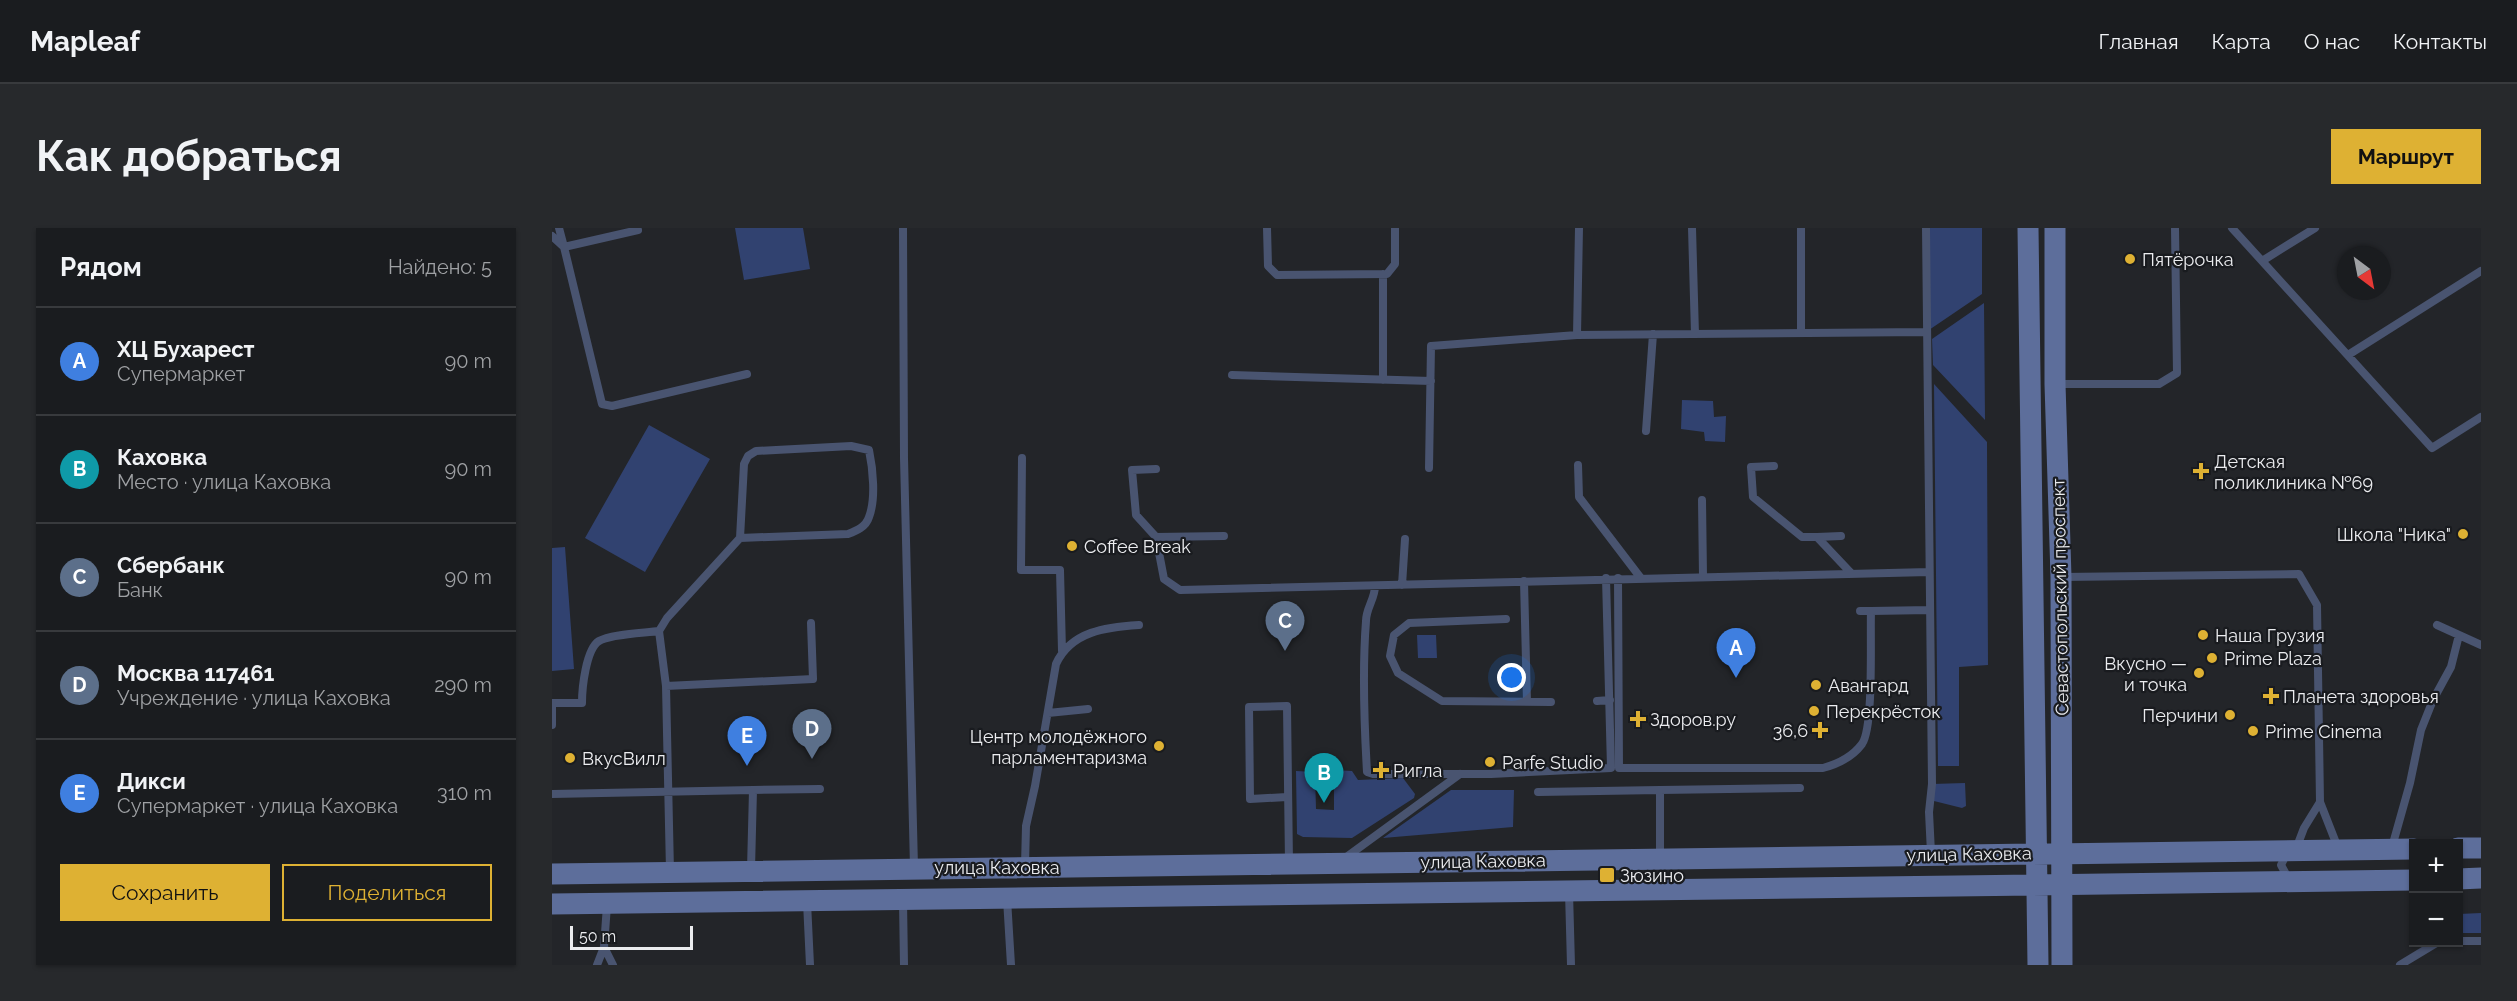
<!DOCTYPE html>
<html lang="ru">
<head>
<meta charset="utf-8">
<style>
	:root { --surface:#1a1c1f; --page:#27292c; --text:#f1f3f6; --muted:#9fa1a4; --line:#383a3d; --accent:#deb133 }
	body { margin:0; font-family:Raleway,sans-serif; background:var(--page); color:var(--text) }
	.controls { position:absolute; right:18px; bottom:18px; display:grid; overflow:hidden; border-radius:0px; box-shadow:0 2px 4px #0004 }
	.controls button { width:54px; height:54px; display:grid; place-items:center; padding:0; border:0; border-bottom:2px solid var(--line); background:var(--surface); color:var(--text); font:30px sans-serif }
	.compass { position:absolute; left:1785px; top:18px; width:54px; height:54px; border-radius:50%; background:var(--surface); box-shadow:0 2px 4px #0004; rotate:148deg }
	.scale { position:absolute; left:18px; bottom:15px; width:123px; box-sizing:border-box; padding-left:6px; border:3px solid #ebecef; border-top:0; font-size:16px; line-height:21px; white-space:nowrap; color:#ebecef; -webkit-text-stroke:4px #191b1f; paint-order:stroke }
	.you { position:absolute; left:960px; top:450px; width:21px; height:21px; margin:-15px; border:4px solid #fff; border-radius:50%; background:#1a73e8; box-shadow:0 0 0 9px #1a73e833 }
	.badge { display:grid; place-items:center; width:39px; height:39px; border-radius:50%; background:var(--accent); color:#fff; font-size:20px; font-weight:700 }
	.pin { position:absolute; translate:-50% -50px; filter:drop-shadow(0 2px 3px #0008) }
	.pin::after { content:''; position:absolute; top:32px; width:21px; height:18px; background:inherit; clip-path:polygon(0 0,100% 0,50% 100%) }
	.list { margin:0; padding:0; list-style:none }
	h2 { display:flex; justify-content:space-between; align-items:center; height:78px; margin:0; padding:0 24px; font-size:26px }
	h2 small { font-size:20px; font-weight:400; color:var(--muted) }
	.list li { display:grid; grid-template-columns:39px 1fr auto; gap:18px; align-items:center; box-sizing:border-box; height:108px; padding:0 24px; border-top:2px solid var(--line) }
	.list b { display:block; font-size:22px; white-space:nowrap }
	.list p { margin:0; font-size:20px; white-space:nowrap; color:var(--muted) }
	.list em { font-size:20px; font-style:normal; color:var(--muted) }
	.actions { display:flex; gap:12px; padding:18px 24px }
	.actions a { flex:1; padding:14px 0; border:2px solid var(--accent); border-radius:0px; text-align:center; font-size:21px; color:var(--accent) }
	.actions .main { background:var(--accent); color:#111 }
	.map { position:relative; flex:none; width:1929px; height:737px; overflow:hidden; border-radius:0px }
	header { display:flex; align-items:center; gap:36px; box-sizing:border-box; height:84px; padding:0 30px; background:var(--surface); border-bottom:2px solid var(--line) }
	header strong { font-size:28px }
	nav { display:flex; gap:33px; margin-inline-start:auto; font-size:21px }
	.intro { display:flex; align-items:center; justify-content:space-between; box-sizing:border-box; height:144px; padding:0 36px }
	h1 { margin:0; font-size:42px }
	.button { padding:15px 27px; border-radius:0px; background:var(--accent); color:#111; font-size:21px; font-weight:700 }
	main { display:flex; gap:36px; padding:0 36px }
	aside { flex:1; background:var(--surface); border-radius:0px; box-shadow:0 2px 4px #0004 }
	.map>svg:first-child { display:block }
</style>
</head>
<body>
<header>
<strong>Mapleaf</strong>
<nav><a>Главная</a><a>Карта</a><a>О нас</a><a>Контакты</a></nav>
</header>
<div class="intro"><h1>Как добраться</h1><a class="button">Маршрут</a></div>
<main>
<aside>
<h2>Рядом<small>Найдено: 5</small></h2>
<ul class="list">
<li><span class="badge" style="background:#3f7fe0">A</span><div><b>ХЦ Бухарест</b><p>Супермаркет</p></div><em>90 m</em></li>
<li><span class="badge" style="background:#0f9aa8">B</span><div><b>Каховка</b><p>Место · улица Каховка</p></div><em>90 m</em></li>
<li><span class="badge" style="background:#5c6f8a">C</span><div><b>Сбербанк</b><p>Банк</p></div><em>90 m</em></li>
<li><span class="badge" style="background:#5c6f8a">D</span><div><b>Москва 117461</b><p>Учреждение · улица Каховка</p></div><em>290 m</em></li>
<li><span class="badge" style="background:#3f7fe0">E</span><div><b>Дикси</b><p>Супермаркет · улица Каховка</p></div><em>310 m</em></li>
</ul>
<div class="actions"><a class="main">Сохранить</a><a>Поделиться</a></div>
</aside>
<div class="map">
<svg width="1929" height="737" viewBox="0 0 1929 737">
	<rect width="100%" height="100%" fill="#232529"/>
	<path fill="#314270" d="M 183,0 L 251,0 L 258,41 L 192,52 Z
		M 1374,0 L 1430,0 L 1430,66 L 1374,104 Z
		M 1432,75 L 1433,192 L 1381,137 L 1380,111 Z
		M 1382,156 L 1435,214 L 1436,437 L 1407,439 L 1407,538 L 1386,538 Z
		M 1130,172 L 1161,173 L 1162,189 L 1174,188 L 1173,214 L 1153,213 L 1152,204 L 1129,201 Z
		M 97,197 L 158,231 L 93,344 L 33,310 Z
		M 13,319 L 22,441 L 0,443 L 0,320 Z
		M 865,407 L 884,407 L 885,430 L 866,430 Z
		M 782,542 L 800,543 L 806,552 L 851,550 L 863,566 L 862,570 L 800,610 L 751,609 L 745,606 L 744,543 L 763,544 L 764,581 L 782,582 Z
		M 1413,555 L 1414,578 L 1410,580 L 1378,572 L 1380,556 Z
		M 899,562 L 962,562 L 961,599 L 831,610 Z
		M 1929,685 L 1929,705 L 1907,705 L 1907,686 Z"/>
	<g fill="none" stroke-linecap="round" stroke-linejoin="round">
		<path stroke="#495470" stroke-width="8" d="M 7,0 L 12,19 L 86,2
			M 351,0 L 352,230 L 362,639
			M 715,0 L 716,38 L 725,47 L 835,46 L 843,36 L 843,0
			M 1140,0 L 1143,106
			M 1374,0 L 1380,556 L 1377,584 L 1379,625
			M 1680,0 L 1880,220 L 1929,189
			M 0,8 L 12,19 L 50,176 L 60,178 L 195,146
			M 1710,33 L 1763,0
			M 831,46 L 831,152
			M 1249,105 L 1249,0
			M 1025,107 L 1027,0
			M 1796,127 L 1929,43
			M 680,147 L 879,153
			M 1505,156 L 1607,156 L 1625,145 L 1623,0
			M 1094,203 L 1101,106
			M 470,230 L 469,342 L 508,342 L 510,423
			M 1026,237 L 1027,269 L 1088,349
			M 1222,238 L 1199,239 L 1201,269 L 1250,309 L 1265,309 L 1299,345
			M 877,240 L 879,118 L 1025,107 L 1374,104
			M 604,241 L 580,242 L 584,287 L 604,309 L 612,351 L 628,362 L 1377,344
			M 1150,272 L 1151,348
			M 604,309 L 672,308
			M 1265,309 L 1289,308
			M 1510,349 L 1747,346 L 1765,377 L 1768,574 L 1786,620
			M 1066,350 L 1067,540 L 1271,540 C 1286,536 1301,528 1310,516 C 1322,499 1318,408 1319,383 L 1378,382
			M 972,353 L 975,474
			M 850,357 L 853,311
			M 823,358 C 823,371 814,380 814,393 C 810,444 812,493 815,544 L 821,546 L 939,546 L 1059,540 L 1054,350
			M 1308,383 L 1319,383
			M 954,391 L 857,395 L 842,407 L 838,428 L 846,445 L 890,473 L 999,474
			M 1885,397 L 1929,417
			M 114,458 L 261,451 L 259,395
			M 1045,473 L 1058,472
			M 496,485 L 536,481
			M 0,497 L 0,475 L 30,475 C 30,460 34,421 47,413 C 58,406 93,405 107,403
			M 986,564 L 1108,562
			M 0,566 L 201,562
			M 735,569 L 698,571 L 697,479 L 735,478 L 737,635
			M 1840,619 L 1858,555 L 1869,502 L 1881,472 L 1899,439 L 1907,407
			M 1744,621 L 1752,600 L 1768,574
			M 1734,627 L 1729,637 L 1736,650
			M 1108,629 L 1108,562 L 1248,560
			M 793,630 L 908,546
			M 473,637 L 474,598 L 483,558 L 504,436 C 519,403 555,399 587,397
			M 199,641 L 201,562 L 268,561
			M 118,643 L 114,458 L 107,403 L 115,390 L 188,310 L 192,236 L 196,228 L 204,223 L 299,218 L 317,222 C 321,241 324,271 317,289 C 314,299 304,303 296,306 L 188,310
			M 1017,664 L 1019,737
			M 455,671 L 459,737
			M 351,673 L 352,737
			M 255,674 L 258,737
			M 1906,713 L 1929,713
			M 52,719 L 61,737
			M 45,737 L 52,719 L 55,677
			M 1848,737 L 1886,714"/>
		<path stroke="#5d6e9b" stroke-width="21" d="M 1476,0 L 1486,737
			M 1503,0 L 1503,156 L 1509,349 L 1510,737
			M 1906,620 L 1929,620
			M 0,646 L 1862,621
			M 1906,651 L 1929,650
			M 0,676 L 1862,652"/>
	</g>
	<g fill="#deb133" stroke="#191b1f" stroke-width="2">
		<circle cx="1578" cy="31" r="6"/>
		<path d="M1646 234h6v6h6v6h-6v6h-6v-6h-6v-6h6z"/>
		<circle cx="1911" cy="306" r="6"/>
		<circle cx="520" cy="318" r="6"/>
		<circle cx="1651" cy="407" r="6"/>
		<circle cx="1660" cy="430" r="6"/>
		<circle cx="1647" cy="445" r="6"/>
		<circle cx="1264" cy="457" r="6"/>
		<path d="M1716 459h6v6h6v6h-6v6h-6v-6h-6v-6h6z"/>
		<circle cx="1262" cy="483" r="6"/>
		<circle cx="1678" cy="487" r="6"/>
		<path d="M1083 482h6v6h6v6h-6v6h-6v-6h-6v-6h6z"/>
		<path d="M1265 493h6v6h6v6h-6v6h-6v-6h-6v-6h6z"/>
		<circle cx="1701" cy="503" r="6"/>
		<circle cx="607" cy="518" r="6"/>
		<circle cx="18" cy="530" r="6"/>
		<circle cx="938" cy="534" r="6"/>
		<path d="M826 533h6v6h6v6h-6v6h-6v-6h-6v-6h6z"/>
		<rect x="1047" y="639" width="16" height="16" rx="3"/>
	</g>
	<g text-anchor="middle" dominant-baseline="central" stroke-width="4.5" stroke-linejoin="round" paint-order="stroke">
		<g font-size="18" fill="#ebecef" stroke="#191b1f" text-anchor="start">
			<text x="1590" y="31">Пятёрочка</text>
			<text x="1662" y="233">Детская<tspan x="1662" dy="21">поликлиника №69</tspan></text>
			<text x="1899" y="306" text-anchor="end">Школа "Ника"</text>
			<text x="532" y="318">Coffee Break</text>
			<text x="1663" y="407">Наша Грузия</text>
			<text x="1672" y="430">Prime Plaza</text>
			<text x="1635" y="435" text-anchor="end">Вкусно —<tspan x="1635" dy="21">и точка</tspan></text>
			<text x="1276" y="457">Авангард</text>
			<text x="1731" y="468">Планета здоровья</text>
			<text x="1274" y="483">Перекрёсток</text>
			<text x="1666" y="487" text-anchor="end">Перчини</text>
			<text x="1098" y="491">Здоров.ру</text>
			<text x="1256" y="502" text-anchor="end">36,6</text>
			<text x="1713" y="503">Prime Cinema</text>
			<text x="595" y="508" text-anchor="end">Центр молодёжного<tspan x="595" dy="21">парламентаризма</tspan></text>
			<text x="30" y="530">ВкусВилл</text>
			<text x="950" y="534">Parfe Studio</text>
			<text x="841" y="542">Ригла</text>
			<text x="1068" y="647">Зюзино</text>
		</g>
		<g font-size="18" fill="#ebecef" stroke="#191b1f">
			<text transform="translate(1508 369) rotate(-91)">Севастопольский проспект</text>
			<text transform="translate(1417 626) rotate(-1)">улица Каховка</text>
			<text transform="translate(931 633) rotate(-1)">улица Каховка</text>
			<text x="445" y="639">улица Каховка</text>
		</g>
	</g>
</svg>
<div class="controls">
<button>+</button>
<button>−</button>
</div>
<svg class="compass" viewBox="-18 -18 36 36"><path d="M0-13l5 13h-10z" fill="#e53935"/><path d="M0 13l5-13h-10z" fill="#9fa1a4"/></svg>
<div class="scale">50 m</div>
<div class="you"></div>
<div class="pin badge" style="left:1184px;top:450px;background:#3f7fe0">A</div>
<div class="pin badge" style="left:772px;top:575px;background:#0f9aa8">B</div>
<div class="pin badge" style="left:733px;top:423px;background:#5c6f8a">C</div>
<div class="pin badge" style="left:260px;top:531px;background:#5c6f8a">D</div>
<div class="pin badge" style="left:195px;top:538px;background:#3f7fe0">E</div>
</div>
</main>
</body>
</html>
